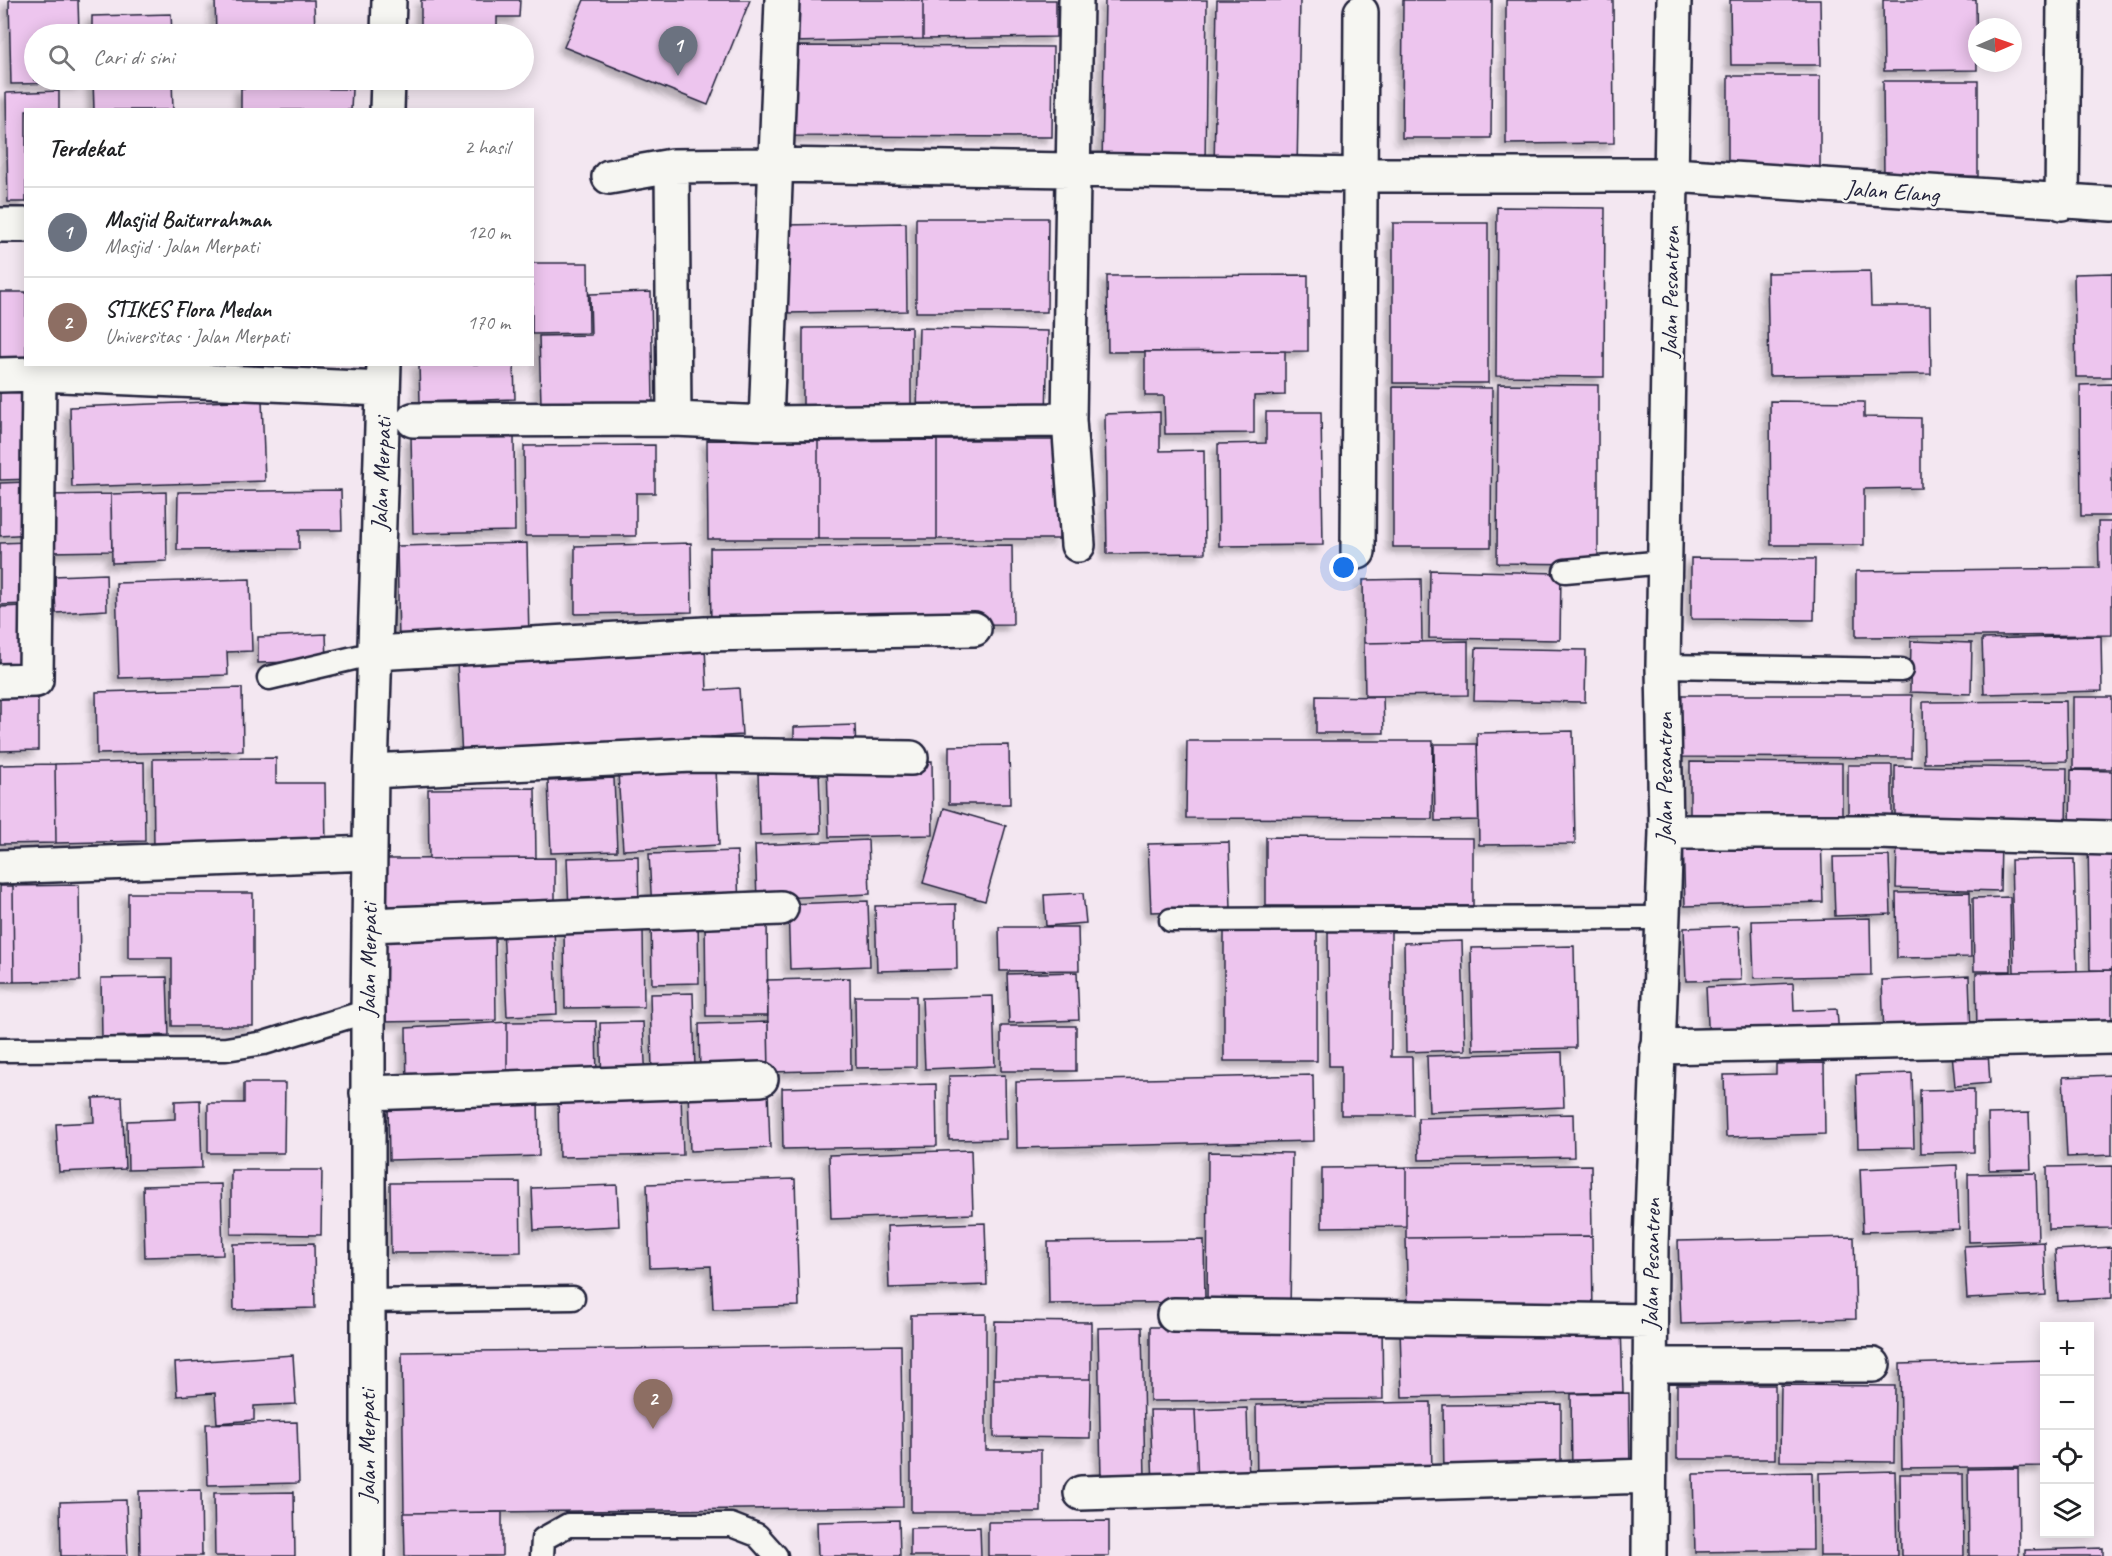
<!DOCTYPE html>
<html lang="id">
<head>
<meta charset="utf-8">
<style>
	:root { --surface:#fff; --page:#f2f2f2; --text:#202124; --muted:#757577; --line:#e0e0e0; --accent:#c8321e }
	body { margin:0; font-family:Caveat,sans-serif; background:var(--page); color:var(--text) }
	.controls { position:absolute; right:18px; bottom:18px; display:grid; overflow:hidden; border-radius:0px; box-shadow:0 3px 15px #0003 }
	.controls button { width:54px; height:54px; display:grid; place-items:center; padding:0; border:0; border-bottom:2px solid var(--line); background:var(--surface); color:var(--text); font:30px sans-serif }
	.compass { position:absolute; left:1968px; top:18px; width:54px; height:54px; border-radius:50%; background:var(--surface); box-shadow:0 3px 15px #0003; rotate:88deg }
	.you { position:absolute; left:1344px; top:568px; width:21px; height:21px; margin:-15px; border:4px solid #fff; border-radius:50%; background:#1a73e8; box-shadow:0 0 0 9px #1a73e833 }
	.badge { display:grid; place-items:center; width:39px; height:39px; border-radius:50%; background:var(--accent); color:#fff; font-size:20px; font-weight:700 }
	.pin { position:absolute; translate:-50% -50px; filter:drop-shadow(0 2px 3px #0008) }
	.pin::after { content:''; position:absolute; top:32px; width:21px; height:18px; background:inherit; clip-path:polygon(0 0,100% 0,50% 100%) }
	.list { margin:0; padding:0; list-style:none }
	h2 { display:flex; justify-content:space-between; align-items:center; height:78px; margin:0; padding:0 24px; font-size:26px }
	h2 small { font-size:20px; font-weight:400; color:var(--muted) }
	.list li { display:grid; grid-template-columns:39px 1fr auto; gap:18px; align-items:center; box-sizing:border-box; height:90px; padding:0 24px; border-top:2px solid var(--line) }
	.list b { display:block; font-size:22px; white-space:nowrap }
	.list p { margin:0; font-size:20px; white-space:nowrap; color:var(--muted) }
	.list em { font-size:20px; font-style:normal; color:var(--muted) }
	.icon { flex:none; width:33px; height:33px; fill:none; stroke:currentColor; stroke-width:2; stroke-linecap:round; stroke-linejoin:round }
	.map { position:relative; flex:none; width:2112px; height:1556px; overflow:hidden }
	.search { position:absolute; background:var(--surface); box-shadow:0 3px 15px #0003; left:24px; top:24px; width:510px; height:66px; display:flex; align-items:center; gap:15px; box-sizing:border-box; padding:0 21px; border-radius:33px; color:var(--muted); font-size:22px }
	.panel { position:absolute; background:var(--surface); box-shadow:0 3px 15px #0003; left:24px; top:108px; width:510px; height:258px; border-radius:0px }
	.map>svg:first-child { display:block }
</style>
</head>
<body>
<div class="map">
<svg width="2112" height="1556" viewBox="0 0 2112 1556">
	<defs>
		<filter id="shadow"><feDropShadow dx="-5.5" dy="5.5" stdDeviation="3" flood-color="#0004"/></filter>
	</defs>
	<rect width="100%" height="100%" fill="#f3e7f1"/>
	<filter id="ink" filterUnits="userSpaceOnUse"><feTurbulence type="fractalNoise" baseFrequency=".0167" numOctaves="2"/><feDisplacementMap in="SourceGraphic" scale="12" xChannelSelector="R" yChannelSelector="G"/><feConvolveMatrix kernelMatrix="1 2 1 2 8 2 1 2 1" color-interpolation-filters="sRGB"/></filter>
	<g filter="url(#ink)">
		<path fill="#edc5ee" stroke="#22223b" stroke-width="1.5" filter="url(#shadow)" d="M 9,0 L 78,0 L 79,34 L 34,34 L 34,80 L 80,80 L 80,83 L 11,84 Z
			M 215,0 L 314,0 L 315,34 L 216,34 Z
			M 421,0 L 520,0 L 519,17 L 497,17 L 497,34 L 421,34 Z
			M 584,0 L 750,0 L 708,105 L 564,47 Z
			M 792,0 L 923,0 L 923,39 L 793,42 Z
			M 923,0 L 1056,0 L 1056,37 L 923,39 Z
			M 1105,0 L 1207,0 L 1205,167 L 1102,165 Z
			M 1217,0 L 1300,0 L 1297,171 L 1214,169 Z
			M 1403,0 L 1492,0 L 1491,138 L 1402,138 Z
			M 1506,0 L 1613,0 L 1614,143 L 1506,144 Z
			M 1730,0 L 1820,0 L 1821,65 L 1731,65 Z
			M 1883,0 L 1976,0 L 1977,70 L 1884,71 Z
			M 171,14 L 172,34 L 92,34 L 92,16 Z
			M 793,46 L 1053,47 L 1052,137 L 792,136 Z
			M 1728,76 L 1820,76 L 1820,175 L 1728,174 Z
			M 93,80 L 172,80 L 173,110 L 94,110 Z
			M 1883,81 L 1978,81 L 1978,176 L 1884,177 Z
			M 241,88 L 352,89 L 351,110 L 241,110 Z
			M 59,91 L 59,110 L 26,110 L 26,202 L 8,202 L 6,93 Z
			M 1497,207 L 1605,208 L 1604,377 L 1496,376 Z
			M 916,218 L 1048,218 L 1047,312 L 916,312 Z
			M 906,223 L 907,311 L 786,313 L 784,225 Z
			M 1393,223 L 1488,223 L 1488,383 L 1393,383 Z
			M 532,263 L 588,263 L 589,333 L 532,334 Z
			M 1870,271 L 1871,306 L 1930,306 L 1931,374 L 1769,376 L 1767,273 Z
			M 2112,273 L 2112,377 L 2076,377 L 2074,274 Z
			M 1308,275 L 1308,351 L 1108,352 L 1107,276 Z
			M 0,292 L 26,292 L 26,363 L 0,363 Z
			M 651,292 L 653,402 L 541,404 L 539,336 L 591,335 L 590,294 Z
			M 911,327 L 911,406 L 803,407 L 803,328 Z
			M 919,328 L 1048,331 L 1046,418 L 917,415 Z
			M 1285,351 L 1285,395 L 1254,396 L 1254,433 L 1165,434 L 1164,396 L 1145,396 L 1145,352 Z
			M 236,364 L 314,364 L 314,378 L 236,380 Z
			M 419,364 L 514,364 L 515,399 L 420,402 Z
			M 1498,384 L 1598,385 L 1598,564 L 1497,563 Z
			M 2112,384 L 2112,516 L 2081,516 L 2080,385 Z
			M 31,385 L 35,479 L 0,480 L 0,386 Z
			M 1393,387 L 1492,388 L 1491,547 L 1393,547 Z
			M 262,400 L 265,481 L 72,487 L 70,407 Z
			M 1770,401 L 1864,402 L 1864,417 L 1921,418 L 1921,488 L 1864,489 L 1864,545 L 1771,545 Z
			M 1160,412 L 1160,451 L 1204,450 L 1205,553 L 1107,554 L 1105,414 Z
			M 1266,412 L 1321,412 L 1323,545 L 1219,546 L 1218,444 L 1266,443 Z
			M 514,435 L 515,531 L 413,533 L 411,436 Z
			M 707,440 L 818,441 L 818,539 L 708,539 Z
			M 937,440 L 1059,440 L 1059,539 L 937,539 Z
			M 937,440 L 937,539 L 818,539 L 818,441 Z
			M 655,445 L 655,493 L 636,493 L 636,536 L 525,536 L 524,446 Z
			M 28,482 L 31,534 L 0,536 L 0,483 Z
			M 341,490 L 342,530 L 299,530 L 299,549 L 177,550 L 178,492 Z
			M 166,492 L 167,561 L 112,563 L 111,494 Z
			M 111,494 L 112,551 L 50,552 L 49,495 Z
			M 2098,522 L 2112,522 L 2112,635 L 1856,637 L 1856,571 L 2099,568 Z
			M 26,542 L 27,604 L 0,605 L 0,543 Z
			M 527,543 L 529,639 L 399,641 L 397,546 Z
			M 691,543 L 692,612 L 575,614 L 575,546 Z
			M 1012,545 L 1013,625 L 711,627 L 710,548 Z
			M 1691,558 L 1815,559 L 1814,620 L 1691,619 Z
			M 1430,570 L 1561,573 L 1560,640 L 1429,638 Z
			M 106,574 L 107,610 L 56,613 L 54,576 Z
			M 250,579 L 252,651 L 227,652 L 228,675 L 119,678 L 116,583 Z
			M 1421,579 L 1422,642 L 1364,643 L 1363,580 Z
			M 24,606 L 26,667 L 0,667 L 0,607 Z
			M 326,634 L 327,661 L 258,663 L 258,637 Z
			M 2101,636 L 2102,691 L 1984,694 L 1982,639 Z
			M 1468,641 L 1468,695 L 1365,696 L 1364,643 Z
			M 1911,641 L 1972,643 L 1971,694 L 1910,692 Z
			M 705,647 L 707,690 L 739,688 L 742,735 L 711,737 L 711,744 L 462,758 L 457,662 Z
			M 1476,648 L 1586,650 L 1585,702 L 1474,700 Z
			M 242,688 L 243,751 L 97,754 L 96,692 Z
			M 38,695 L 38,750 L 0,751 L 0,696 Z
			M 1681,695 L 1912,695 L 1911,758 L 1681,757 Z
			M 1316,696 L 1383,697 L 1384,733 L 1316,733 Z
			M 2073,697 L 2112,697 L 2112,769 L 2073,769 Z
			M 2066,701 L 2067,761 L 1924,763 L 1923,702 Z
			M 855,725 L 856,754 L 794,755 L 794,727 Z
			M 1573,731 L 1575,844 L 1479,845 L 1477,733 Z
			M 1187,741 L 1433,741 L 1432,819 L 1186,818 Z
			M 1434,744 L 1477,744 L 1479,820 L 1435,821 Z
			M 1009,745 L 1010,804 L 949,804 L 949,746 Z
			M 276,758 L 276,783 L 325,783 L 326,848 L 154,849 L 153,759 Z
			M 932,761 L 933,835 L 829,837 L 827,763 Z
			M 144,762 L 145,841 L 56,843 L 55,764 Z
			M 1690,762 L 1842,763 L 1842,825 L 1690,824 Z
			M 55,764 L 56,843 L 0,844 L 0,765 Z
			M 1848,765 L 1892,765 L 1892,829 L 1848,829 Z
			M 1895,766 L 2067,768 L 2066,829 L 1895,827 Z
			M 716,768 L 719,845 L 623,850 L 618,773 Z
			M 819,770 L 821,833 L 760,835 L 758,772 Z
			M 2071,770 L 2112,771 L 2112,828 L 2070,827 Z
			M 614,778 L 617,851 L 551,853 L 548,781 Z
			M 535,788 L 536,858 L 429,859 L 428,789 Z
			M 944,808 L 1006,826 L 985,901 L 923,883 Z
			M 1821,835 L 1823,902 L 1685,906 L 1683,838 Z
			M 1266,837 L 1473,838 L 1473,906 L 1266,906 Z
			M 1897,838 L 2001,840 L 2000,891 L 1896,888 Z
			M 868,840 L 870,894 L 757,899 L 755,845 Z
			M 2088,840 L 2112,840 L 2112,970 L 2090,970 Z
			M 1229,842 L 1231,909 L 1151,912 L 1148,844 Z
			M 737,851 L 739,908 L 652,911 L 649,854 Z
			M 638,856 L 639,910 L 569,912 L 567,858 Z
			M 1889,856 L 1891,914 L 1835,916 L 1833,857 Z
			M 555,858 L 555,916 L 383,918 L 383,859 Z
			M 2074,859 L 2077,971 L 2014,972 L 2011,860 Z
			M 79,885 L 80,981 L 14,982 L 13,886 Z
			M 0,886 L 13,886 L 14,982 L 0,982 Z
			M 1970,892 L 1971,957 L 1897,958 L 1896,893 Z
			M 128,893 L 253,893 L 253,1026 L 172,1026 L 172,958 L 128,958 Z
			M 1083,893 L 1086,923 L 1046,926 L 1044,895 Z
			M 2010,897 L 2011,971 L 1974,971 L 1973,898 Z
			M 868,901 L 870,966 L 790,969 L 788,904 Z
			M 956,904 L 957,969 L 877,971 L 875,906 Z
			M 698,918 L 699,983 L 652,984 L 651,919 Z
			M 705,918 L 767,918 L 768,1016 L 706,1016 Z
			M 1870,918 L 1871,975 L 1754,978 L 1752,921 Z
			M 554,924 L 557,1014 L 507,1016 L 503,925 Z
			M 1739,926 L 1741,980 L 1686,981 L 1684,928 Z
			M 643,927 L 644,1007 L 565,1008 L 564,928 Z
			M 999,927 L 1078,927 L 1079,970 L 1000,971 Z
			M 1328,928 L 1391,928 L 1391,1057 L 1412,1057 L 1413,1115 L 1341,1115 L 1341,1066 L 1329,1066 Z
			M 1224,930 L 1317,930 L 1317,1061 L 1224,1061 Z
			M 495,933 L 496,1020 L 381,1022 L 380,935 Z
			M 1462,941 L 1465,1050 L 1406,1052 L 1404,943 Z
			M 1574,946 L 1576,1048 L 1473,1050 L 1471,948 Z
			M 2112,970 L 2112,1029 L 1977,1032 L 1976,973 Z
			M 1077,972 L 1079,1020 L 1009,1023 L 1007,974 Z
			M 1969,976 L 1971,1034 L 1884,1038 L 1882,980 Z
			M 167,977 L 169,1035 L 102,1037 L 101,978 Z
			M 850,978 L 851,1070 L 769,1072 L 767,980 Z
			M 1793,983 L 1794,1011 L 1837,1009 L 1839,1037 L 1709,1043 L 1706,987 Z
			M 693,993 L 695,1070 L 652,1071 L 650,994 Z
			M 855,996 L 916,996 L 916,1067 L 856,1068 Z
			M 993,996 L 995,1066 L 925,1069 L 922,998 Z
			M 596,1021 L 597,1081 L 507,1082 L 507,1022 Z
			M 507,1022 L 507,1082 L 407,1089 L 406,1028 Z
			M 643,1022 L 646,1081 L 602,1083 L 600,1023 Z
			M 768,1022 L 769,1072 L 700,1074 L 699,1024 Z
			M 1001,1026 L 1076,1026 L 1076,1071 L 1001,1071 Z
			M 1988,1051 L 1990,1083 L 1955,1086 L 1952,1053 Z
			M 1562,1052 L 1564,1107 L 1429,1112 L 1427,1056 Z
			M 1824,1063 L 1825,1134 L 1726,1137 L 1724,1075 L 1776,1074 L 1776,1064 Z
			M 1912,1073 L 1914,1147 L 1858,1148 L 1856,1075 Z
			M 1005,1075 L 1006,1139 L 949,1140 L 949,1076 Z
			M 1313,1075 L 1314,1141 L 1017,1148 L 1016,1082 Z
			M 2112,1075 L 2112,1155 L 2067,1157 L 2063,1077 Z
			M 244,1083 L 285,1083 L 284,1153 L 208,1153 L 208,1103 L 244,1103 Z
			M 936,1084 L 937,1146 L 783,1149 L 782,1088 Z
			M 768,1088 L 770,1148 L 690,1151 L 688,1090 Z
			M 1974,1089 L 1974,1152 L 1921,1153 L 1920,1090 Z
			M 681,1093 L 683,1155 L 559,1157 L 558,1096 Z
			M 122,1097 L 125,1169 L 59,1172 L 56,1124 L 94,1122 L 93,1098 Z
			M 538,1098 L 539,1156 L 389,1160 L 388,1103 Z
			M 200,1100 L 202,1168 L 128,1170 L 127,1121 L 175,1119 L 175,1101 Z
			M 2029,1113 L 2031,1169 L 1989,1170 L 1988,1114 Z
			M 1573,1114 L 1574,1157 L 1419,1160 L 1418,1118 Z
			M 971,1150 L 973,1214 L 831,1219 L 829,1155 Z
			M 1208,1152 L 1292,1153 L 1290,1315 L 1207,1314 Z
			M 1591,1165 L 1592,1236 L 1406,1238 L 1406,1167 Z
			M 1957,1165 L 1959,1229 L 1863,1232 L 1860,1169 Z
			M 2112,1166 L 2112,1228 L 2048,1229 L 2047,1167 Z
			M 1406,1167 L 1406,1226 L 1322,1227 L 1322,1168 Z
			M 231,1170 L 322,1170 L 321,1235 L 231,1234 Z
			M 2036,1173 L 2038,1240 L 1969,1242 L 1968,1174 Z
			M 795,1179 L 799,1306 L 713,1309 L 711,1266 L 650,1268 L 647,1184 Z
			M 520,1182 L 521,1252 L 391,1253 L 390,1183 Z
			M 221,1184 L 223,1255 L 145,1257 L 143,1186 Z
			M 617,1185 L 619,1226 L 534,1230 L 532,1188 Z
			M 985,1223 L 987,1285 L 889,1288 L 887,1226 Z
			M 1592,1236 L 1593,1317 L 1408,1311 L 1406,1238 Z
			M 1854,1237 L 1856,1319 L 1681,1324 L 1678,1241 Z
			M 1204,1240 L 1205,1302 L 1049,1304 L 1048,1242 Z
			M 2044,1242 L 2046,1295 L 1967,1299 L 1964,1246 Z
			M 314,1243 L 315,1308 L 234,1310 L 233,1244 Z
			M 2112,1247 L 2112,1298 L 2058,1301 L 2055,1250 Z
			M 986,1314 L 986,1450 L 1041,1450 L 1041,1512 L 911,1512 L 911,1315 Z
			M 995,1321 L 1091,1322 L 1091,1379 L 994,1379 Z
			M 1621,1325 L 1623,1392 L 1402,1397 L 1400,1329 Z
			M 1382,1326 L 1383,1399 L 1150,1401 L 1150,1327 Z
			M 1142,1327 L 1145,1478 L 1101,1479 L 1098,1328 Z
			M 901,1345 L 903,1507 L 404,1513 L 402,1352 Z
			M 293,1355 L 296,1404 L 254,1406 L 254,1420 L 217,1423 L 215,1393 L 177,1396 L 175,1363 Z
			M 2044,1360 L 2044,1466 L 1902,1468 L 1900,1364 Z
			M 994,1379 L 1091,1379 L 1090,1438 L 994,1437 Z
			M 1677,1385 L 1775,1385 L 1775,1459 L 1677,1459 Z
			M 1781,1385 L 1895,1386 L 1894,1462 L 1780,1461 Z
			M 1629,1393 L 1630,1473 L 1572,1474 L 1571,1394 Z
			M 1431,1402 L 1432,1480 L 1257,1483 L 1256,1405 Z
			M 1561,1404 L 1561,1474 L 1444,1475 L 1443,1405 Z
			M 1247,1408 L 1249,1482 L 1198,1483 L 1195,1410 Z
			M 1150,1410 L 1195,1410 L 1198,1483 L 1153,1485 Z
			M 297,1422 L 299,1483 L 208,1485 L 206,1424 Z
			M 2018,1468 L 2019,1556 L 1969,1556 L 1968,1469 Z
			M 1895,1471 L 1897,1556 L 1820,1556 L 1819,1473 Z
			M 1812,1472 L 1813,1550 L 1695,1552 L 1693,1474 Z
			M 1900,1474 L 1963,1474 L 1964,1556 L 1901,1556 Z
			M 201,1490 L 202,1556 L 140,1556 L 139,1491 Z
			M 294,1492 L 295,1556 L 215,1556 L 214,1493 Z
			M 126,1500 L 128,1556 L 61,1556 L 60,1502 Z
			M 502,1512 L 502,1556 L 405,1556 L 404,1513 Z
			M 899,1520 L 900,1556 L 818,1556 L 817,1522 Z
			M 1109,1521 L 1109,1556 L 988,1556 L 988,1522 Z
			M 980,1527 L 981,1556 L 910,1556 L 910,1528 Z
			M 2103,1548 L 2103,1556 L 2025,1556 L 2025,1550 Z"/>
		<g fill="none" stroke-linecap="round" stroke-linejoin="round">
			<g stroke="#22223b" stroke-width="27">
				<path id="lane" d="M 1565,571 L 1665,562
					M 1663,666 L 1901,670
					M 269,678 L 375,653
					M 1171,920 L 1661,918
					M 0,1050 L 226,1049 L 264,1043 L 368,1011
					M 366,1301 L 573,1298
					M 542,1556 L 543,1539 L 568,1525 L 731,1525 L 757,1535 L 776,1556"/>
			</g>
			<g stroke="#22223b" stroke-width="38">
				<path id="street" d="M 1076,0 L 1069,420 L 1078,545
					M 388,34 L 389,0
					M 387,110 L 388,80
					M 672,166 L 674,419
					M 609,177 L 672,166 L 774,165 L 1362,175 L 1673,175 L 2112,204
					M 2062,203 L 2064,0
					M 0,225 L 26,225
					M 0,375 L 39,374 L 383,389
					M 413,420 L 674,419 L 766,423 L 1069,420
					M 766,423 L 782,0
					M 1358,552 L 1361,12
					M 375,653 L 705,634 L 974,629
					M 0,681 L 36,680 L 39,374
					M 371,771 L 692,755 L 911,758
					M 1666,832 L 1874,832 L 2112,838
					M 0,867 L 370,853
					M 369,925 L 781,908
					M 1657,1047 L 2112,1037
					M 367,1093 L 761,1079
					M 1174,1315 L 1650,1321
					M 1650,1365 L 1873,1365
					M 1081,1493 L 1649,1476
					M 368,1556 L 368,1011 L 371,771 L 384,364
					M 1649,1556 L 1651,1244 L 1666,832 L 1663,666 L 1674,0"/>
			</g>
			<use href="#lane" stroke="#f6f6f2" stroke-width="22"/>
			<use href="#street" stroke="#f6f6f2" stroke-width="33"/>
		</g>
	</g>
	<g text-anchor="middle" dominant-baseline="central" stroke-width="5" stroke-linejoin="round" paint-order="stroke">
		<g font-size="24" fill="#22223b" stroke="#f6f6f2">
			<text transform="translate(1892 191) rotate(4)">Jalan Elang</text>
			<text transform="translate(1670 292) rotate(-89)">Jalan Pesantren</text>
			<text transform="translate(381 474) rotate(-88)">Jalan Merpati</text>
			<text transform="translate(1664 778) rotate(-90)">Jalan Pesantren</text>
			<text transform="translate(368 960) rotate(-89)">Jalan Merpati</text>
			<text transform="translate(1651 1264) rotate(-89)">Jalan Pesantren</text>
			<text transform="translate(367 1446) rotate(-90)">Jalan Merpati</text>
		</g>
	</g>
</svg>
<div class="controls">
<button>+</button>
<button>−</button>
<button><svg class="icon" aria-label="locate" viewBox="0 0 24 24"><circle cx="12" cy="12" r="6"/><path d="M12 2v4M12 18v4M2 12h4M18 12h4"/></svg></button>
<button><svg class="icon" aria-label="layers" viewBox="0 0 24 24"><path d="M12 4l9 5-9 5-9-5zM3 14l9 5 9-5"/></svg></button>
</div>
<svg class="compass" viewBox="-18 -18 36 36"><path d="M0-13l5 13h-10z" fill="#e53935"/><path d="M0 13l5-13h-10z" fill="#757577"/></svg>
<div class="you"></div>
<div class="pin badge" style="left:678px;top:76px;background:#6b7280">1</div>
<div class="pin badge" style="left:653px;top:1429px;background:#8d6e63">2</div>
<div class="search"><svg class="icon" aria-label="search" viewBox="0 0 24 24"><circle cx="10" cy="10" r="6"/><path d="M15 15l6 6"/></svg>Cari di sini</div>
<section class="panel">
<h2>Terdekat<small>2 hasil</small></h2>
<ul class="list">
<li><span class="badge" style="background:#6b7280">1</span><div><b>Masjid Baiturrahman</b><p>Masjid · Jalan Merpati</p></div><em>120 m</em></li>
<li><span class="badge" style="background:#8d6e63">2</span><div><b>STIKES Flora Medan</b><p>Universitas · Jalan Merpati</p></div><em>170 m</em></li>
</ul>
</section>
</div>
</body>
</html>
